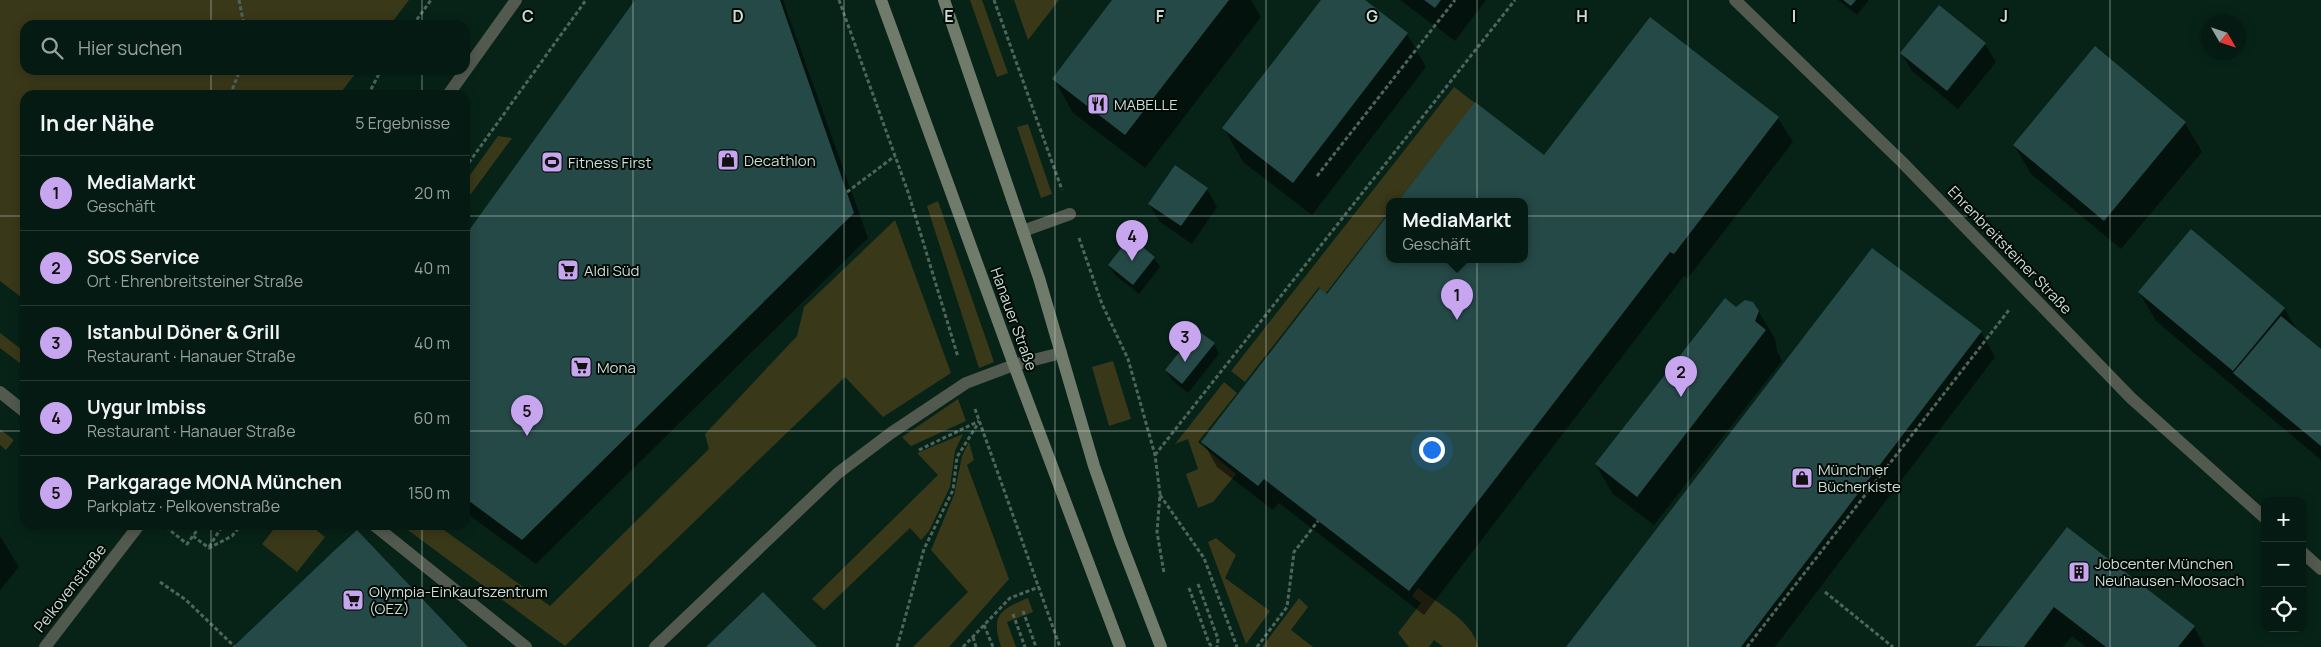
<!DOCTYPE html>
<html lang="de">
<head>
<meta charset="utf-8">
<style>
	:root { --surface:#051a12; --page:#132720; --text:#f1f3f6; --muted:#97a19f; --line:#263832; --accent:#c8a6ef }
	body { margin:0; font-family:Manrope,sans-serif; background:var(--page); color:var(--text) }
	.controls { position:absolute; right:15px; bottom:15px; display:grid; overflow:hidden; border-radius:10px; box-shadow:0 2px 12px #0003 }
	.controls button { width:45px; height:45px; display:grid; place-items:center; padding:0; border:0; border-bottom:1px solid var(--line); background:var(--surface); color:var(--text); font:25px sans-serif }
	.compass { position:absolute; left:2201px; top:15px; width:45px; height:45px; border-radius:50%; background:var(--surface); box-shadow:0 2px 12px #0003; rotate:129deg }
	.you { position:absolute; left:1431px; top:449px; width:18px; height:18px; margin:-12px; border:4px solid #fff; border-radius:50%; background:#1a73e8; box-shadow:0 0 0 8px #1a73e833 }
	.badge { display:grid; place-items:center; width:32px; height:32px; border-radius:50%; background:var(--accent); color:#111; font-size:16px; font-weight:700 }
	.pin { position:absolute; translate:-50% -41px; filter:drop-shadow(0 1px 2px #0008) }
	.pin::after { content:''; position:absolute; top:26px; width:18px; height:15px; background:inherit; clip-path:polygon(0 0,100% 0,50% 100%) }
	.popup { position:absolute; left:1386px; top:198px; width:142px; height:65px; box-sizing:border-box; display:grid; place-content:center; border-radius:10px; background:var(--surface); filter:drop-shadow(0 1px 4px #0005); font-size:16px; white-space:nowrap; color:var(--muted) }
	.popup b { font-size:19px; color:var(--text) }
	.popup::after { content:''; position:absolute; left:50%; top:100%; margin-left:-10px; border:10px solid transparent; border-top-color:var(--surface) }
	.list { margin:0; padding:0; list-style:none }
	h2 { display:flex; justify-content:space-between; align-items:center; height:65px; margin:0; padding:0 20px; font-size:21px }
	h2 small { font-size:16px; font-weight:400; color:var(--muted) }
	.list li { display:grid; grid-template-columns:32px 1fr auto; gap:15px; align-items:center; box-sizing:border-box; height:75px; padding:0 20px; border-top:1px solid var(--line) }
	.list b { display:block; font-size:19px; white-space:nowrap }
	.list p { margin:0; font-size:16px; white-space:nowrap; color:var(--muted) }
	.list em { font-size:16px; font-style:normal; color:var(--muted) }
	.icon { flex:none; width:28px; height:28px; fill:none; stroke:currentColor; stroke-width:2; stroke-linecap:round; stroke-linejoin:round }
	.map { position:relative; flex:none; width:2321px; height:647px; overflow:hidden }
	.search { position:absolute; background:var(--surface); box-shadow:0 2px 12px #0003; left:20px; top:20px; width:450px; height:55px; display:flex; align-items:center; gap:12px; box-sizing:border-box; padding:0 18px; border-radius:15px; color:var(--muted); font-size:19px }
	.panel { position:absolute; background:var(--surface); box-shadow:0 2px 12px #0003; left:20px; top:90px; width:450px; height:440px; border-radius:15px }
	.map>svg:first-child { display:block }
</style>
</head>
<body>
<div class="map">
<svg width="2321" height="647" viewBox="0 0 2321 647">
	<rect width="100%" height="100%" fill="#072318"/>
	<path fill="#393819" d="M 0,0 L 409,0 L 390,25 L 25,25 L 25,70 L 358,70 L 339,95 L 25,95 L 25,300 L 0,281 Z
		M 970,0 L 982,0 L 1008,73 L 997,77 Z
		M 1014,0 L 1059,0 L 1028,40 Z
		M 1454,87 L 1475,103 L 1398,201 L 1390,201 L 1389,212 L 1326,293 L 1319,287 L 1245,382 L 1231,371 Z
		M 1028,124 L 1052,194 L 1041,198 L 1017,127 Z
		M 498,136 L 512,138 L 465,202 L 465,182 Z
		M 938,201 L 994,362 L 979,368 L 927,206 Z
		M 895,220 L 951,373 L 883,417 L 845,377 L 565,646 L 401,525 L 437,525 L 550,606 L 709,449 L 705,434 L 797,336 L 804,307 Z
		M 0,333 L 25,352 L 25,367 L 0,348 Z
		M 1113,361 L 1131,419 L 1109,426 L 1092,367 Z
		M 1224,382 L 1237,393 L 1198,442 L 1236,474 L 1213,502 L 1198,508 L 1186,474 L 1198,469 L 1188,439 L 1175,444 Z
		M 958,399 L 966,421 L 911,446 L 902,437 Z
		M 0,429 L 14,440 L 6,450 L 0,445 Z
		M 963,434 L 955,451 L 950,487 L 929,531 L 921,540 L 910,528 L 824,610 L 812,599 L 938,475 L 917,453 Z
		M 969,442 L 974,460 L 967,465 L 1009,579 L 949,647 L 913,647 L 968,592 L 931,550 L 954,495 L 962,456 Z
		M 277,525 L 310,525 L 325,537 L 297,572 L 262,544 Z
		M 1216,538 L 1236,555 L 1225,578 L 1270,611 L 1246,644 L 1208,542 Z
		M 1418,588 C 1437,603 1473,621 1478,647 L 1443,647 L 1434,640 L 1429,647 L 1409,647 L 1398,633 L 1421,603 L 1412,596 Z
		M 1028,598 L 1033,612 L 1007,622 L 1016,647 L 1001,647 C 991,615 999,610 1028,598 Z
		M 1299,598 L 1308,607 L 1291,630 L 1313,647 L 1262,647 Z"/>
	<path fill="#0007" d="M 636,0 L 783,0 L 868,238 L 536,564 L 465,512 L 465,239 Z
		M 1114,0 L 1251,0 L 1261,17 L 1145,168 L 1073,113 L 1054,79 Z
		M 1322,0 L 1363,0 L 1407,34 L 1426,67 L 1312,215 L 1243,162 L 1224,128 Z
		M 1400,0 L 1486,0 L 1455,41 Z
		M 1838,0 L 1869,0 L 1857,15 Z
		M 1985,44 L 1996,62 L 1958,109 L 1912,71 L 1901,53 Z
		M 1475,103 L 1544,157 L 1778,118 L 1793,142 L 1688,278 L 1684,276 L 1424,615 L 1279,503 L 1273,510 L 1217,467 L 1203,442 L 1327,296 L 1390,259 L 1524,259 L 1524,201 L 1400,201 Z
		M 2185,123 L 2202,152 L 2121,249 L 2031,174 L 2014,145 Z
		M 1207,189 L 1217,207 L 1192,244 L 1160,222 L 1149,204 Z
		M 1154,258 L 1160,267 L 1139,294 L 1115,275 L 1109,266 Z
		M 2139,292 L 2284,308 L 2297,330 L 2321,350 L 2321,460 L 2156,321 Z
		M 1755,305 L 1775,339 L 1777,351 L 1782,361 L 1654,525 L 1613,494 L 1596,465 L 1735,307 Z
		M 1981,332 L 1995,357 L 1775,647 L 1567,647 Z
		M 1214,344 L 1219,354 L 1188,393 L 1172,380 L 1166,371 Z
		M 2067,529 L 2194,627 L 2205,647 L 2086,647 L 2072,636 L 2063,647 L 1978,647 Z
		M 0,536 L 19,567 L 0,590 Z"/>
	<path fill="#254947" d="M 635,0 L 780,0 L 854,213 L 522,540 L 465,498 L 465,236 Z
		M 1112,0 L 1229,0 L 1125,135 L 1052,79 Z
		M 1321,0 L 1365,0 L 1408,33 L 1293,183 L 1222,128 Z
		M 1424,0 L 1441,0 L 1435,8 Z
		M 1843,0 L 1856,0 L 1851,6 Z
		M 1939,5 L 1986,43 L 1947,91 L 1900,53 Z
		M 1650,17 L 1779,117 L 1674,254 L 1670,252 L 1409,591 L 1264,479 L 1258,486 L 1201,442 L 1320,288 L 1327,294 L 1390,212 L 1390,259 L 1524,259 L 1524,201 L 1398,201 L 1475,102 L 1544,155 Z
		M 2095,46 L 2186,122 L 2104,221 L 2013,145 Z
		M 1175,165 L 1208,188 L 1181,226 L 1148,204 Z
		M 2191,229 L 2285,308 L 2233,371 L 2138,292 Z
		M 1130,237 L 1155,257 L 1133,285 L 1108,265 Z
		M 1872,248 L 1982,331 L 1741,647 L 1566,647 Z
		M 1725,298 L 1736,307 L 1745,300 L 1753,302 L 1759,311 L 1755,321 L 1766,330 L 1637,497 L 1595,464 Z
		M 2281,316 L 2321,349 L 2321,446 L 2233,373 Z
		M 1197,330 L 1215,343 L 1182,384 L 1165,370 Z
		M 2067,527 L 2195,626 L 2178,647 L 2106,647 L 2054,607 L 2024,647 L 1975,646 Z
		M 357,530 L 468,647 L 233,647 L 336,549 Z
		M 763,592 L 817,647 L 706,647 Z"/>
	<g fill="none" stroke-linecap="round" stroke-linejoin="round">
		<path stroke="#4e655b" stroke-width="3" stroke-dasharray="4 2.5" stroke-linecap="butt" d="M 239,0 L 244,25
			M 839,0 L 908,192 L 958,357
			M 994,0 L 1062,190
			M 413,25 L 431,0
			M 230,95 L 240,70
			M 368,95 L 381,70
			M 465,168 L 586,0
			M 1317,176 L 1455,0
			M 847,192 L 895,156
			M 1079,238 L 1102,304 L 1128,359 L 1155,455 L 1160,494 L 1157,532 L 1164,573
			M 975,409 L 1060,647
			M 919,450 L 979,421
			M 1155,455 L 1515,0
			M 1160,495 L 1204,558 L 1237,647
			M 166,527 L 187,544 L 201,525
			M 193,536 L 209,548 L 232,536 L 241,525
			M 209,547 L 223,525
			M 160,582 L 186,600 L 234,646
			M 1198,584 L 1218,639 L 1217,647
			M 1189,588 L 1209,643 L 1212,647
			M 1825,592 L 1893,647
			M 1023,611 L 1036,647
			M 1013,614 L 1025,647
			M 984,625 L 993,647
			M 973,637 L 976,647
			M 897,647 L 924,549 L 953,490 L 957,457 L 979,422
			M 963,647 L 1010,598 L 1039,587
			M 1257,647 L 1287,607 L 1294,552 L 1318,521
			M 1747,647 L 2009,310"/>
		<path stroke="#52594f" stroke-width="12" d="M 1023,231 L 1070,214
			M 374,525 L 526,647
			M 655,647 L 838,473 L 891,433 L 966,383 L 1014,365 L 1061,353"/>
		<path stroke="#52594f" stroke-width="12" d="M 1735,0 L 1902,162 L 2131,398 L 2265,518
			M 448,95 L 516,0
			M 0,392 L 25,412
			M 2302,552 L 2321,569
			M 45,647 L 139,525"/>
		<path stroke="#707b6b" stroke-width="12" d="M 881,0 L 1014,365 L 1120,647
			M 944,0 L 1039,278 L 1094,466 L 1120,540 L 1161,647"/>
	</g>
	<path fill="none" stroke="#cdddd5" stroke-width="1" stroke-opacity="0.55" d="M 211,0 L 211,25M 422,0 L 422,25M 633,0 L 633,647M 844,0 L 844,647M 1055,0 L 1055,647M 1266,0 L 1266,647M 1477,0 L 1477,647M 1688,0 L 1688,647M 1899,0 L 1899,647M 2110,0 L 2110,647M 211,70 L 211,95M 422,70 L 422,95M 0,216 L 25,216M 465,216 L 2321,216M 0,431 L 25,431M 465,431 L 2321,431M 211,525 L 211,647M 422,525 L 422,647"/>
	<defs>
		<g id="restaurant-square" transform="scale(1.125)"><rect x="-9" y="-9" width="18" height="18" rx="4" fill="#c8a6ef" stroke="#020a06"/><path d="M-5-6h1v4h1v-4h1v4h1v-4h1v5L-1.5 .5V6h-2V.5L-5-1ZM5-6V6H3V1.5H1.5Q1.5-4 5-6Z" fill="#111"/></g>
		<g id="shop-square" transform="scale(1.125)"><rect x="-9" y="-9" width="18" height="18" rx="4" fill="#c8a6ef" stroke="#020a06"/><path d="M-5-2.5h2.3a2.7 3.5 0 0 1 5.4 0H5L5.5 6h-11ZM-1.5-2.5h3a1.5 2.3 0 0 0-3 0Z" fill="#111"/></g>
		<g id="stadium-square" transform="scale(1.125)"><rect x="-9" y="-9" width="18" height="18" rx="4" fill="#c8a6ef" stroke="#020a06"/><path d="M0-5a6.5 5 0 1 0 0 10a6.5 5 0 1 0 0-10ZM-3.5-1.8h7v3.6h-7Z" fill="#111"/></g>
		<g id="supermarket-square" transform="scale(1.125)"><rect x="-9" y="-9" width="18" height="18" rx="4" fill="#c8a6ef" stroke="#020a06"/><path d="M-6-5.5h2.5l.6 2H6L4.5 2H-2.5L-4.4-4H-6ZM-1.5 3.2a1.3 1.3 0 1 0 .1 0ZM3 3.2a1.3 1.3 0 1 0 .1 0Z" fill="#111"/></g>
		<g id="building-square" transform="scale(1.125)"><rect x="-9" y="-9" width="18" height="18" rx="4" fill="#c8a6ef" stroke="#020a06"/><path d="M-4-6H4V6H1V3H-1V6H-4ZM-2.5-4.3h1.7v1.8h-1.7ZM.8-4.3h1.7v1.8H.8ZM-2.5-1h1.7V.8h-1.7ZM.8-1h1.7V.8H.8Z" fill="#111"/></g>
	</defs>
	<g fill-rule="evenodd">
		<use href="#restaurant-square" x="1098" y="104"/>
		<use href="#shop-square" x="728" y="160"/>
		<use href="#stadium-square" x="552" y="162"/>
		<use href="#supermarket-square" x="568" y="270"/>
		<use href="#supermarket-square" x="581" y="367"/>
		<use href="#shop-square" x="1802" y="478"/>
		<use href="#building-square" x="2079" y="572"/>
		<use href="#supermarket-square" x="353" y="600"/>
	</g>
	<g text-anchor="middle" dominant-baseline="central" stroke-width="4" stroke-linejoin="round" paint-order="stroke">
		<g font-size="15" fill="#cdddd5" stroke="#020a06" text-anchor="start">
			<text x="1114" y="104">MABELLE</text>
			<text x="744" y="160">Decathlon</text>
			<text x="568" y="162">Fitness First</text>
			<text x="584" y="270">Aldi Süd</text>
			<text x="597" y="367">Mona</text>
			<text x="1818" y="469">Münchner<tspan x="1818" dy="17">Bücherkiste</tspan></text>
			<text x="2095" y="563">Jobcenter München<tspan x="2095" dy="17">Neuhausen-Moosach</tspan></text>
			<text x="369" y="591">Olympia-Einkaufszentrum<tspan x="369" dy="17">(OEZ)</tspan></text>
		</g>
		<g font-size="15" fill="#cdddd5" stroke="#020a06">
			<text transform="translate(2010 250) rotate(46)">Ehrenbreitsteiner Straße</text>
			<text transform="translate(1014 319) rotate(70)">Hanauer Straße</text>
			<text transform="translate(70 588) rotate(-52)">Pelkovenstraße</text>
		</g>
	</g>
	<g font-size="16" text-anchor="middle" font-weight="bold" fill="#cdddd5" stroke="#020a06" stroke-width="4" stroke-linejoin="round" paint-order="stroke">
		<text x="528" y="22">C</text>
		<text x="738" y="22">D</text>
		<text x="949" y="22">E</text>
		<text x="1160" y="22">F</text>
		<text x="1372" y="22">G</text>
		<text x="1582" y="22">H</text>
		<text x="1794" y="22">I</text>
		<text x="2004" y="22">J</text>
	</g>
</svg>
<div class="controls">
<button>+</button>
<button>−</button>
<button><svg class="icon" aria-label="locate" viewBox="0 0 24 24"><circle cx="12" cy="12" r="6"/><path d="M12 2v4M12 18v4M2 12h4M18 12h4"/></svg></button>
</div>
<svg class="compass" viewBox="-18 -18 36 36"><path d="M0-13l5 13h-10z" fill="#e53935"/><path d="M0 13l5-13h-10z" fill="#97a19f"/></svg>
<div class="you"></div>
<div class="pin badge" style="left:1457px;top:320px">1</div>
<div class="popup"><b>MediaMarkt</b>Geschäft</div>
<div class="pin badge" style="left:1681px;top:397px">2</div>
<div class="pin badge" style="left:1185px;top:362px">3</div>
<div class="pin badge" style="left:1132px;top:261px">4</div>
<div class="pin badge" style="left:527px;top:436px">5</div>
<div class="search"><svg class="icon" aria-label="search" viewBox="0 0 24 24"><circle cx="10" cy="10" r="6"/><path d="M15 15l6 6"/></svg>Hier suchen</div>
<section class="panel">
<h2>In der Nähe<small>5 Ergebnisse</small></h2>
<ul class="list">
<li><span class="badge">1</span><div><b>MediaMarkt</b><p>Geschäft</p></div><em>20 m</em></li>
<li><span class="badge">2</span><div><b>SOS Service</b><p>Ort · Ehrenbreitsteiner Straße</p></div><em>40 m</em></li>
<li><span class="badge">3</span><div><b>Istanbul Döner &amp; Grill</b><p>Restaurant · Hanauer Straße</p></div><em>40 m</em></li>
<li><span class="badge">4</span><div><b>Uygur Imbiss</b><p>Restaurant · Hanauer Straße</p></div><em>60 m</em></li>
<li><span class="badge">5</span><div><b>Parkgarage MONA München</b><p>Parkplatz · Pelkovenstraße</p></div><em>150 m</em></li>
</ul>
</section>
</div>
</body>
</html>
